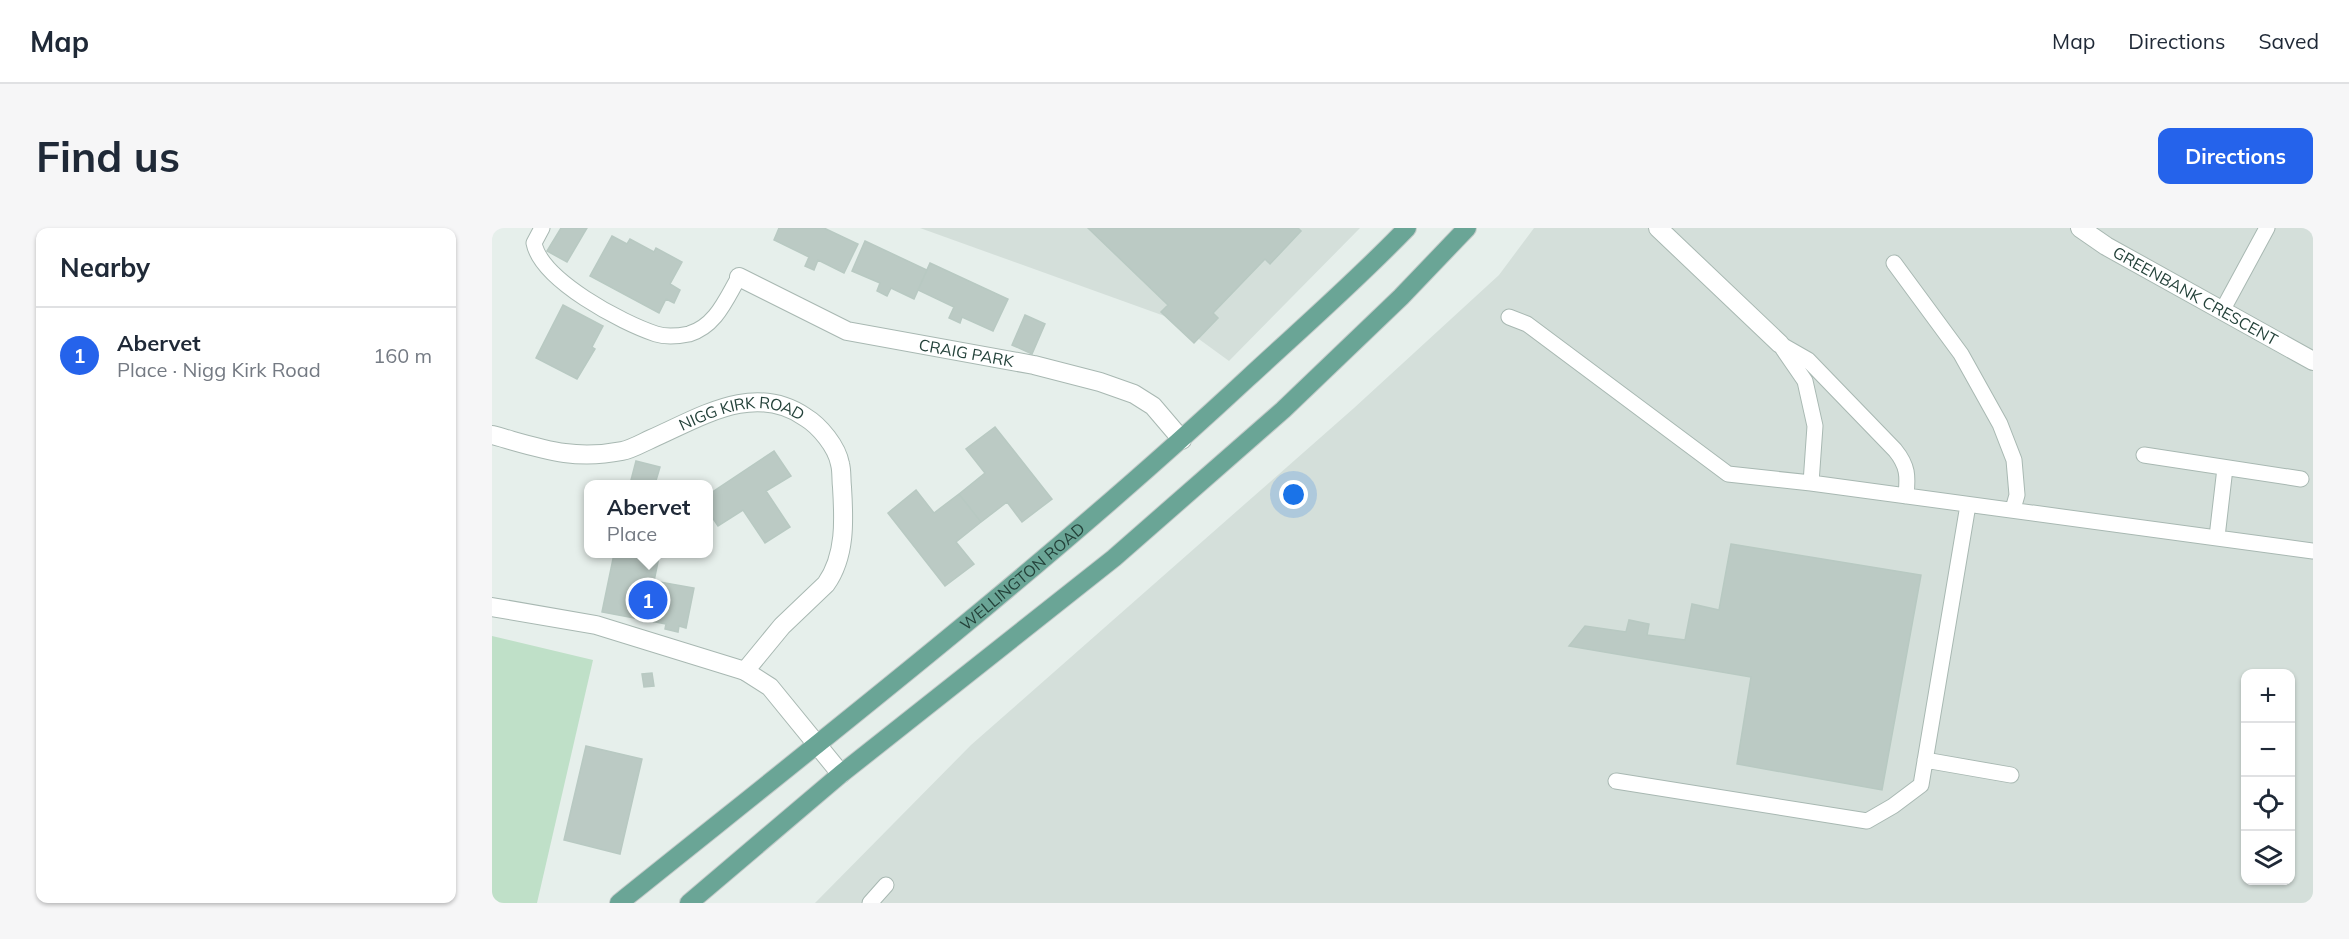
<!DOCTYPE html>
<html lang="en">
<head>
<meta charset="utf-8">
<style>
	:root { --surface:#fff; --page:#f6f6f7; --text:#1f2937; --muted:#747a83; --line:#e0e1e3; --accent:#2563eb }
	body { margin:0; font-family:Mulish,sans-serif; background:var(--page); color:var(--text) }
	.controls { position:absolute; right:18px; bottom:18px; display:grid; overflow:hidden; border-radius:12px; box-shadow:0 2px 4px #0004 }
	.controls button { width:54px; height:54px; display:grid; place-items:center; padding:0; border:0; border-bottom:2px solid var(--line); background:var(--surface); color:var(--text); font:30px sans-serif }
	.you { position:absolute; left:802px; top:267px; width:21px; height:21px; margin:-15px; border:4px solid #fff; border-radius:50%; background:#1a73e8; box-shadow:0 0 0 9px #1a73e833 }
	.badge { display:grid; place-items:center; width:39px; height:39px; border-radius:50%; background:var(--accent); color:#fff; font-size:20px; font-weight:700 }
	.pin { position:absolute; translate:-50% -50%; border:3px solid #fff; box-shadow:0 2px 6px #0006 }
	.popup { position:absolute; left:92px; top:252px; width:129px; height:78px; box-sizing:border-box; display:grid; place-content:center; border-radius:12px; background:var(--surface); filter:drop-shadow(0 2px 4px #0005); font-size:20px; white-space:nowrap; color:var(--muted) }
	.popup b { font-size:22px; color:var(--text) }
	.popup::after { content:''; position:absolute; left:50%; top:100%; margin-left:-12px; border:12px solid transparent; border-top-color:var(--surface) }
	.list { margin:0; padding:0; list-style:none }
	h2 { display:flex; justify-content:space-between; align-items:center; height:78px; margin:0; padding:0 24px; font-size:26px }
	h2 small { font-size:20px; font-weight:400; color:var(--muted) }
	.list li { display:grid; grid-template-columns:39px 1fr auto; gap:18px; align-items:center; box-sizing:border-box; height:96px; padding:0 24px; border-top:2px solid var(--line) }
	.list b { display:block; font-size:22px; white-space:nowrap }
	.list p { margin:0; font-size:20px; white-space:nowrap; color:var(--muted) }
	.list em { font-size:20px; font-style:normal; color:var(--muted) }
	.icon { flex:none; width:33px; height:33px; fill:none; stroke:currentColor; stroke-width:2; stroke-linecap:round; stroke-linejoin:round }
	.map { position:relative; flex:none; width:1821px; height:675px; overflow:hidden; border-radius:12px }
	header { display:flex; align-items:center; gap:36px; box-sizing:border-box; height:84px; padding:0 30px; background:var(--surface); border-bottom:2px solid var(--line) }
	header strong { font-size:28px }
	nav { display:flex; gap:33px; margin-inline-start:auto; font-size:21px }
	.intro { display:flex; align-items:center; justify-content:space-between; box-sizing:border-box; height:144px; padding:0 36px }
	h1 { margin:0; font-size:42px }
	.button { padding:15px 27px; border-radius:12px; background:var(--accent); color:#fff; font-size:21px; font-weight:700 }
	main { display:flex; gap:36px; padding:0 36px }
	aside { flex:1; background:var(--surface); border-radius:12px; box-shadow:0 2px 4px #0004 }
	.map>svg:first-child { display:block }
</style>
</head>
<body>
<header>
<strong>Map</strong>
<nav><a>Map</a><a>Directions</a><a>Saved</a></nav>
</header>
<div class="intro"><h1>Find us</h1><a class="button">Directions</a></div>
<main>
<aside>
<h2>Nearby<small></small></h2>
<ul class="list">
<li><span class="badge">1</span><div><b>Abervet</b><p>Place · Nigg Kirk Road</p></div><em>160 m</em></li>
</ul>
</aside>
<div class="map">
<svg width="1821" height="675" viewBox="0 0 1821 675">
	<rect width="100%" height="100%" fill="#e6efeb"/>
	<path fill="#d4dfda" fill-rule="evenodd" d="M 428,0 L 868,0 L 737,133 L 678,90 Z
		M 1042,0 L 1821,0 L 1821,675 L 323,675 L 479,517 L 862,180 L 1007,47 ZM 1754,446 L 1798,446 L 1798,652 L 1754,652 Z"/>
	<path fill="#bfe0c8" d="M 0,408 L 101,432 L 45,675 L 0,675 Z"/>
	<path fill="#bbcac4" stroke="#b8c9c2" stroke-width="1.5" d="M 69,0 L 95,0 L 75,34 L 55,23 Z
		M 287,0 L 332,0 L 366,16 L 352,45 L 326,32 L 322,42 L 313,38 L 317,29 L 282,12 Z
		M 596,0 L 806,0 L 809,3 L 778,36 L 773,31 L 721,85 L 726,90 L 702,115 L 669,84 L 676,77 Z
		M 120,8 L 135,16 L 138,11 L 162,24 L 164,20 L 190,34 L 178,56 L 188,62 L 182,75 L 174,71 L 167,85 L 98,48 Z
		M 373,13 L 435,42 L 422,71 L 399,60 L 395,68 L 385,63 L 388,55 L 360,43 Z
		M 438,35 L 516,71 L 501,103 L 470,89 L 468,95 L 457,90 L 462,79 L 426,62 Z
		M 71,77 L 111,98 L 100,119 L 103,121 L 85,151 L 44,130 Z
		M 533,87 L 553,96 L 540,126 L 520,117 Z
		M 503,199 L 560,271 L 530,294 L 515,274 L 489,294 L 467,266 L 493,245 L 474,221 Z
		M 282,223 L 299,248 L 274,263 L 298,299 L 273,315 L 251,282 L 226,298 L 216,283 L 216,267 Z
		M 144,233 L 168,239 L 163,256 L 138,256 Z
		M 424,262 L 442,285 L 467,266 L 489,294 L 464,314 L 482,336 L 453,358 L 396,285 Z
		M 1239,316 L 1429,347 L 1390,562 L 1245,536 L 1259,449 L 1077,418 L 1093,398 L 1134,404 L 1137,392 L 1157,396 L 1155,407 L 1193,412 L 1200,376 L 1227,382 Z
		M 122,326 L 150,326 L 167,329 L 162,353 L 202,360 L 194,400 L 187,398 L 186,404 L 173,401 L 174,396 L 110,384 Z
		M 160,445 L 162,458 L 152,459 L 150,446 Z
		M 94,518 L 150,531 L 128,626 L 72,612 Z"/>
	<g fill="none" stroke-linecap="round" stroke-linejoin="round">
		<g stroke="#a8b8b2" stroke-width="17">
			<path id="service" d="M 50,0 L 42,15 C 49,52 130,95 164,106 C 173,109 187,108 197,106 C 224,98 234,71 247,49
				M 1402,35 L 1469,126 L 1508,196 L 1522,232 L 1525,267 L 1521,281
				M 1730,83 L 1775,0
				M 1017,89 L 1035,96 L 1236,246 L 1319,255 L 1821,323
				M 1288,116 L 1316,132 L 1403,222 C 1416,238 1416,248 1414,268
				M 1291,121 L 1313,153 L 1323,198 L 1319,255
				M 1652,227 L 1809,251
				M 1725,309 L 1733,240
				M 1433,532 L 1519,547
				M 1124,553 L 1375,593 L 1401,578 L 1429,557 L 1476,277
				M 378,675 L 394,657"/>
		</g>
		<g stroke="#a8b8b2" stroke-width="20">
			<g id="minor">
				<path d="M 1166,0 L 1288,116"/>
				<path id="s1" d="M 1588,0 L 1614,18 L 1821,133"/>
				<path id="s2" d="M 247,49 L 355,103 L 542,137 L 608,154 L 642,166 L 661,178 L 690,212"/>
				<path id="s3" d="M 0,207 C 48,220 79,233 130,223 C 140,221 150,215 159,211 C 209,189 262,154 313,189 C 328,198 345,219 348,236 C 350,243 349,251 350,259 C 352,291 354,328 334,356 L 290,398 L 253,443"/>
				<path d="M 0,379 L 104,397 L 253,443 L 278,459 L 349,546"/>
			</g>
		</g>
		<g stroke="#c2cac8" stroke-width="20">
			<g id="primary">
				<path id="s4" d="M 127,675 C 340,504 556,336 756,150 C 810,100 864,53 915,0"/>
				<path d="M 197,675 L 349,546 L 622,330 L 791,182 L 909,69 L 975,0"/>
			</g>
		</g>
		<use href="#service" stroke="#fff" stroke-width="15"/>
		<use href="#minor" stroke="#fff" stroke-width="18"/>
		<use href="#primary" stroke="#6aa596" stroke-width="18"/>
	</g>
	<g text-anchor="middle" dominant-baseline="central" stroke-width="5" stroke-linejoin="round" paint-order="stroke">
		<g font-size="16" fill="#24423a" stroke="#f7fbf9">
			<text stroke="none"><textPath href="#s1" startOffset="134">GREENBANK CRESCENT</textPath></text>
			<text stroke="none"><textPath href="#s2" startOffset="242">CRAIG PARK</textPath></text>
			<text stroke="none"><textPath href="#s3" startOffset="261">NIGG KIRK ROAD</textPath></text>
			<text stroke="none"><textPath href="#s4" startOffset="519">WELLINGTON ROAD</textPath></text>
		</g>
	</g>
</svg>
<div class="controls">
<button>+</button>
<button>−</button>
<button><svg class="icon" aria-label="locate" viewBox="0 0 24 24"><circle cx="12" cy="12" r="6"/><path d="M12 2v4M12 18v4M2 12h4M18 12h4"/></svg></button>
<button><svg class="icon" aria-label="layers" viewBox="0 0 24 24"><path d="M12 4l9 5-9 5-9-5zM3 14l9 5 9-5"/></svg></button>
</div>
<div class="you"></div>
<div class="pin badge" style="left:156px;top:372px">1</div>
<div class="popup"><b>Abervet</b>Place</div>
</div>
</main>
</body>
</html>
